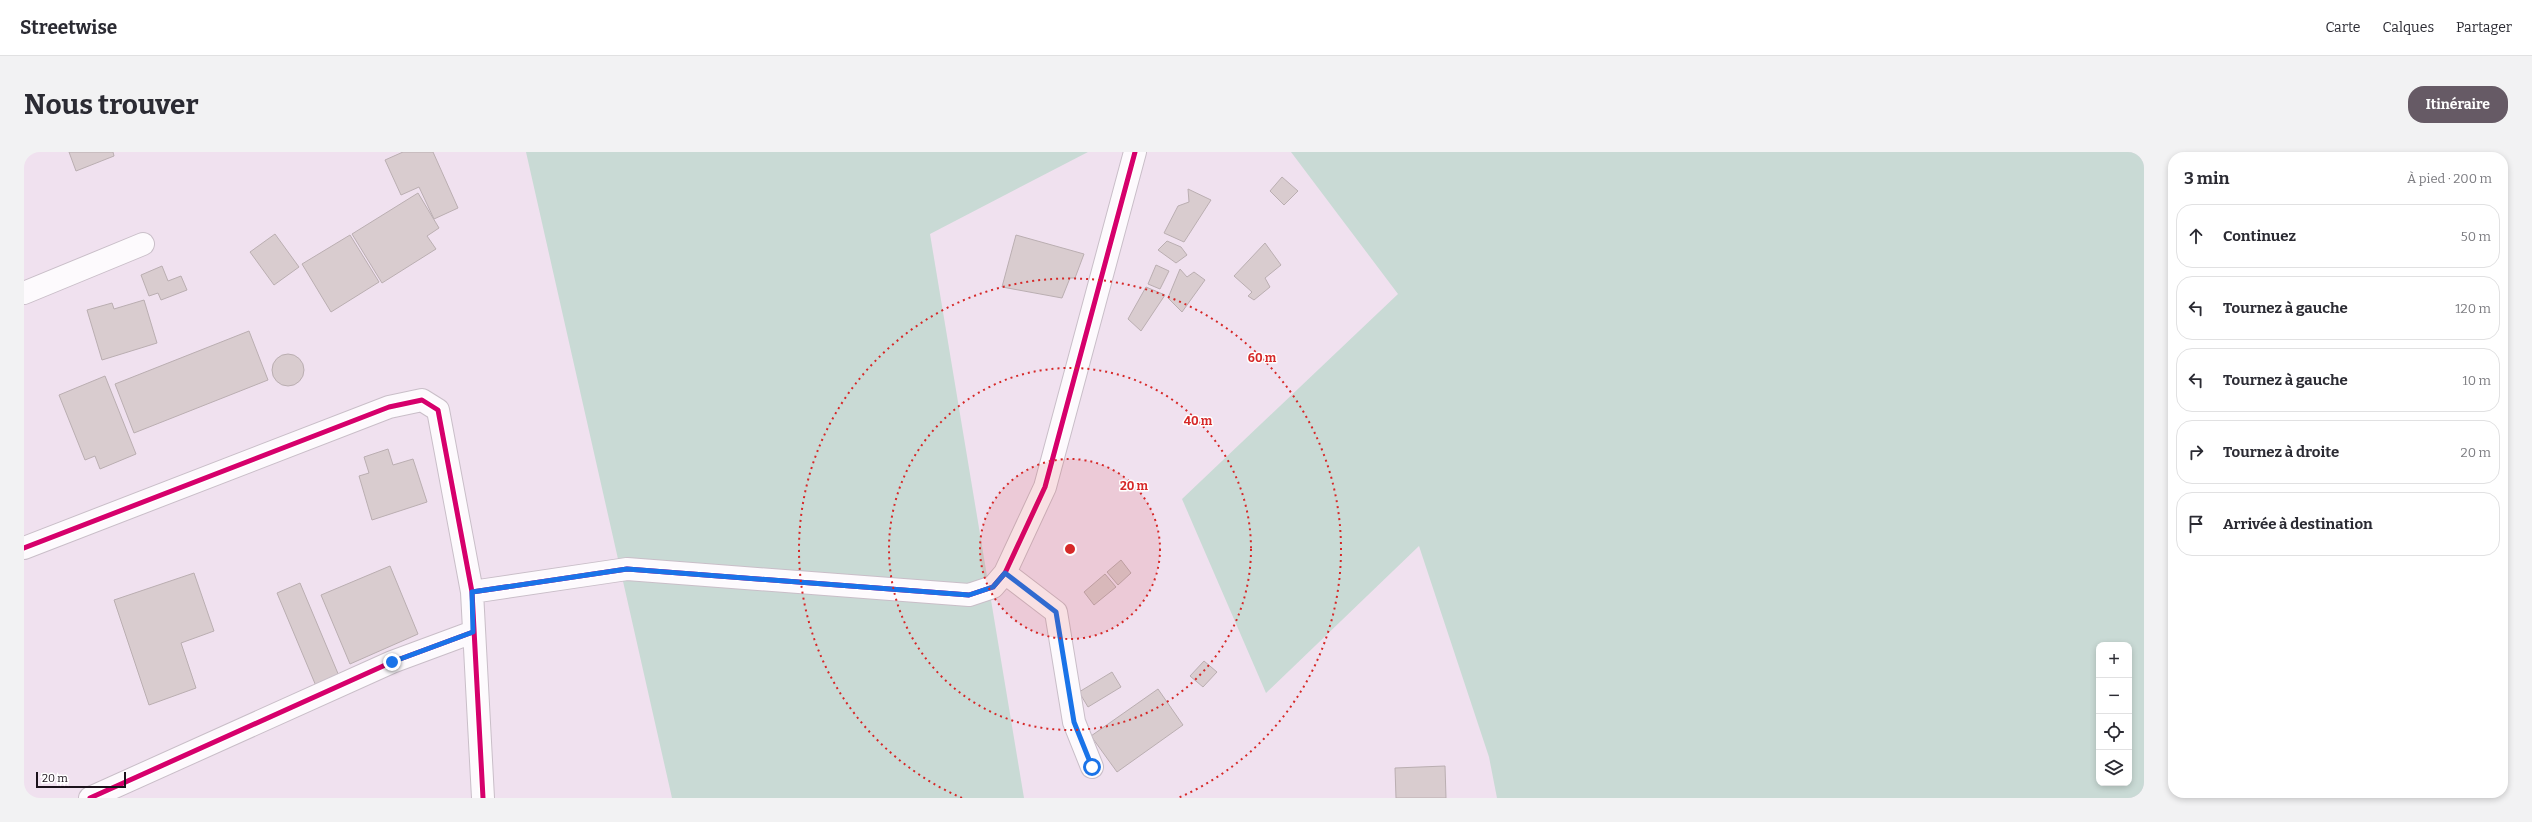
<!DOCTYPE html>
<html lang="fr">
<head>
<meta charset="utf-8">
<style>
	:root { --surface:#fff; --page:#f2f2f3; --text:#2b2b33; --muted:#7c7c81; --line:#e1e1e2; --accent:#665a65 }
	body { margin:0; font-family:Bitter,serif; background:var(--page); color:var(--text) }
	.controls { position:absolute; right:12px; bottom:12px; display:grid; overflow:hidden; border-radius:8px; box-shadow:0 2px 6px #0003 }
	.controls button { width:36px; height:36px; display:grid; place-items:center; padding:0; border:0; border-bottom:1px solid var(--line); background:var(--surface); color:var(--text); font:20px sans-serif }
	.scale { position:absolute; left:12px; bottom:10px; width:90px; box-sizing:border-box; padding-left:4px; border:2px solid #1b121b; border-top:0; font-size:11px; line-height:14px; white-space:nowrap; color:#1b121b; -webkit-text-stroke:3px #fff; paint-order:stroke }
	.stop { position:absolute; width:12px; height:12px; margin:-9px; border:3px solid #1a73e8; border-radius:50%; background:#fff }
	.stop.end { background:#1a73e8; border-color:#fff; box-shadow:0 1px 4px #0008 }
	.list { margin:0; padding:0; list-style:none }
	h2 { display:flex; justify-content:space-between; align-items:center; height:52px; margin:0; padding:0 16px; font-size:17px }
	h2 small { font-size:13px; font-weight:400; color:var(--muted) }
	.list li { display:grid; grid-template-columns:26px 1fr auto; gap:12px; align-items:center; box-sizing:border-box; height:64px; margin:0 8px 8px; padding:0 8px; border:1px solid var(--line); border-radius:16px }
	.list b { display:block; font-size:15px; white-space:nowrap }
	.list em { font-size:13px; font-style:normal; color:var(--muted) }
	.icon { flex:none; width:22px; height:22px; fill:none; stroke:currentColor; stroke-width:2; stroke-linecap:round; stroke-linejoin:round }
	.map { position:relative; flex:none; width:2120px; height:646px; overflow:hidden; border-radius:16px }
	header { display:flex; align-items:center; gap:24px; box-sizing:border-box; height:56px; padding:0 20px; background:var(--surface); border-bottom:1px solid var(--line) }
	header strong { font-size:19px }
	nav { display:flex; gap:22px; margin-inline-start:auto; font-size:14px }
	.intro { display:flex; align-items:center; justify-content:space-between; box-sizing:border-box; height:96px; padding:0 24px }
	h1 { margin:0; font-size:28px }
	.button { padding:10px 18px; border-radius:16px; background:var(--accent); color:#fff; font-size:14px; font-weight:700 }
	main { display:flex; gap:24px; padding:0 24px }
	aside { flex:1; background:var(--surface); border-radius:16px; box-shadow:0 2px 6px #0003 }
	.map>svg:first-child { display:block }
</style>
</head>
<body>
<header>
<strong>Streetwise</strong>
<nav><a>Carte</a><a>Calques</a><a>Partager</a></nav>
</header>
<div class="intro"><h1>Nous trouver</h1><a class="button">Itinéraire</a></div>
<main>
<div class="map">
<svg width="2120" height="646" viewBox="0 0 2120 646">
	<rect width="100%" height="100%" fill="#f0e1ef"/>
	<path fill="#c9dad5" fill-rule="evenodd" d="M 502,0 L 1064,0 L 906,82 L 1000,646 L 648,646 Z
		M 1267,0 L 2120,0 L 2120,646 L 1473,646 L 1465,605 L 1395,394 L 1242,541 L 1158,347 L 1374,142 ZM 2075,493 L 2105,493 L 2105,631 L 2075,631 Z"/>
	<path fill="#d9cccf" stroke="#baaeb1" d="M 45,0 L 89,0 L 90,4 L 52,19 Z
		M 379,0 L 409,0 L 434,56 L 410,67 L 395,35 L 377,43 L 361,8 Z
		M 1258,25 L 1274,39 L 1260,53 L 1246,39 Z
		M 1164,37 L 1187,48 L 1160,90 L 1140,81 L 1154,54 L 1165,50 Z
		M 394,41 L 415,76 L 403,84 L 412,97 L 358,131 L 328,82 Z
		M 251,82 L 275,115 L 250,133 L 226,100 Z
		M 326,83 L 355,130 L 307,160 L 278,112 Z
		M 992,83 L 1060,102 L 1051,126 L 1046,126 L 1038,146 L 978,135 Z
		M 1143,89 L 1157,95 L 1163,103 L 1152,111 L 1134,98 Z
		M 1241,91 L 1257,113 L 1241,126 L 1246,135 L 1230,148 L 1224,144 L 1228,140 L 1210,124 Z
		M 1132,113 L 1145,119 L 1136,137 L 1124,132 Z
		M 138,114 L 144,129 L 157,124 L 163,138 L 137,148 L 134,141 L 125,144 L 117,123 Z
		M 1156,117 L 1163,125 L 1170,120 L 1181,128 L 1158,160 L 1144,146 Z
		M 1122,135 L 1141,143 L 1117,179 L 1104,167 Z
		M 120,148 L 133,191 L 78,208 L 63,158 L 88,151 L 90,157 Z
		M 225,179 L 244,228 L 110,281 L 91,232 Z
		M248 218a16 16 0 1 1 32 0a16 16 0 1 1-32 0Z
		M 81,224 L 112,302 L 76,317 L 71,304 L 61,308 L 35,243 Z
		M 364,297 L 369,313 L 389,307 L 403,350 L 348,368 L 335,324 L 345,321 L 340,305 Z
		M 1097,408 L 1107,421 L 1094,433 L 1083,420 Z
		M 366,414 L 394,482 L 326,512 L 297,443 Z
		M 170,421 L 190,479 L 157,491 L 172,536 L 125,553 L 90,448 Z
		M 1081,422 L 1092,435 L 1070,453 L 1060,440 Z
		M 276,431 L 315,524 L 292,534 L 253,441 Z
		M 1180,509 L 1193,520 L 1179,535 L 1166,524 Z
		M 1088,520 L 1097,535 L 1064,555 L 1055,540 Z
		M 1134,537 L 1159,573 L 1093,620 L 1067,584 Z
		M 1421,614 L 1422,646 L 1372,646 L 1371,616 Z"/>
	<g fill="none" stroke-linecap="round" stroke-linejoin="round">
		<g stroke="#c9bec8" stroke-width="24">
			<path id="minor" d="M 0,141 L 119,92
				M 0,396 L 365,255 L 398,248 L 414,258 L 448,440 L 459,646
				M 981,421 L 1032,460 L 1050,570 L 1068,615
				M 448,440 L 603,417 L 945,443 L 969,435 L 981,421 L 1021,335 L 1111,0
				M 66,646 L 368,510 L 449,480"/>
		</g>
		<use href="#minor" stroke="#fdfafd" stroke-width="22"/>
		<g stroke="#fff" stroke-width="8">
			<path id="cycleway" d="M 0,396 L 365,255 L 398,248 L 414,258 L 448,440 L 459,646
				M 448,440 L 603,417 L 945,443 L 969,435 L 981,421 L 1021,335 L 1111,0
				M 66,646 L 368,510 L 449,480"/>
		</g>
		<use href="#cycleway" stroke="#d6006c" stroke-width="5"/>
	</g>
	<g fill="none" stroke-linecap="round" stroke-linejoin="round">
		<path stroke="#1a73e8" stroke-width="5" d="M 368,510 L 449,480 L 448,440 L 603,417 L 945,443 L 969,435 L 981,421 L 1032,460 L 1050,570 L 1068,615"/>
	</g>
	<circle cx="1046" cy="397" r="90" fill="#d62828" fill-opacity=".12"/>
	<g fill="none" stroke="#d62828" stroke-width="2" stroke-dasharray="2 4">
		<circle cx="1046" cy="397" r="90"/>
		<circle cx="1046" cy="397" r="181"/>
		<path d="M938 646A271 271 0 1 1 1154 646"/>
	</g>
	<circle cx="1046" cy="397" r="6" fill="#d62828" stroke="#fff" stroke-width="2"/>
	<g font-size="12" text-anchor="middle" font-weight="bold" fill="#d62828" stroke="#fff" stroke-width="3" stroke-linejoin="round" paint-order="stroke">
		<text x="1238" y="210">60 m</text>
		<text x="1174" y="273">40 m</text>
		<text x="1110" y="338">20 m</text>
	</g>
</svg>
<div class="controls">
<button>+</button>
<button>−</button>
<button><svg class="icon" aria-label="locate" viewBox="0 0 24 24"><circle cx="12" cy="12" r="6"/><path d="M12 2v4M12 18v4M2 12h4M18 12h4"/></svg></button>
<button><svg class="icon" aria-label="layers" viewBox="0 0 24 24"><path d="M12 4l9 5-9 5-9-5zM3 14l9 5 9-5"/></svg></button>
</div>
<div class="scale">20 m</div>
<div class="stop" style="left:1068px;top:615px"></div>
<div class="stop end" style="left:368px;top:510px"></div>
</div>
<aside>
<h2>3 min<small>À pied · 200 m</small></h2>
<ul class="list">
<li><svg class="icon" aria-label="ahead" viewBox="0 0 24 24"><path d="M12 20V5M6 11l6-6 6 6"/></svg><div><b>Continuez</b></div><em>50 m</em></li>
<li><svg class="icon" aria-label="left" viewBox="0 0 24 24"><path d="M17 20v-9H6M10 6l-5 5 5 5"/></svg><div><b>Tournez à gauche</b></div><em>120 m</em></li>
<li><svg class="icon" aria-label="left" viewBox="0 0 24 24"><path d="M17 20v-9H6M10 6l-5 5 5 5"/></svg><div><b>Tournez à gauche</b></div><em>10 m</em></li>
<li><svg class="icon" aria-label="right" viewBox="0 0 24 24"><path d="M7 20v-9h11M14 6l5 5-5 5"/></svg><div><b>Tournez à droite</b></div><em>20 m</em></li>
<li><svg class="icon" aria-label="arrive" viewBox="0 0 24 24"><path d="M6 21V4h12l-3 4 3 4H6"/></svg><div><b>Arrivée à destination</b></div></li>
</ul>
</aside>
</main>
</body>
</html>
